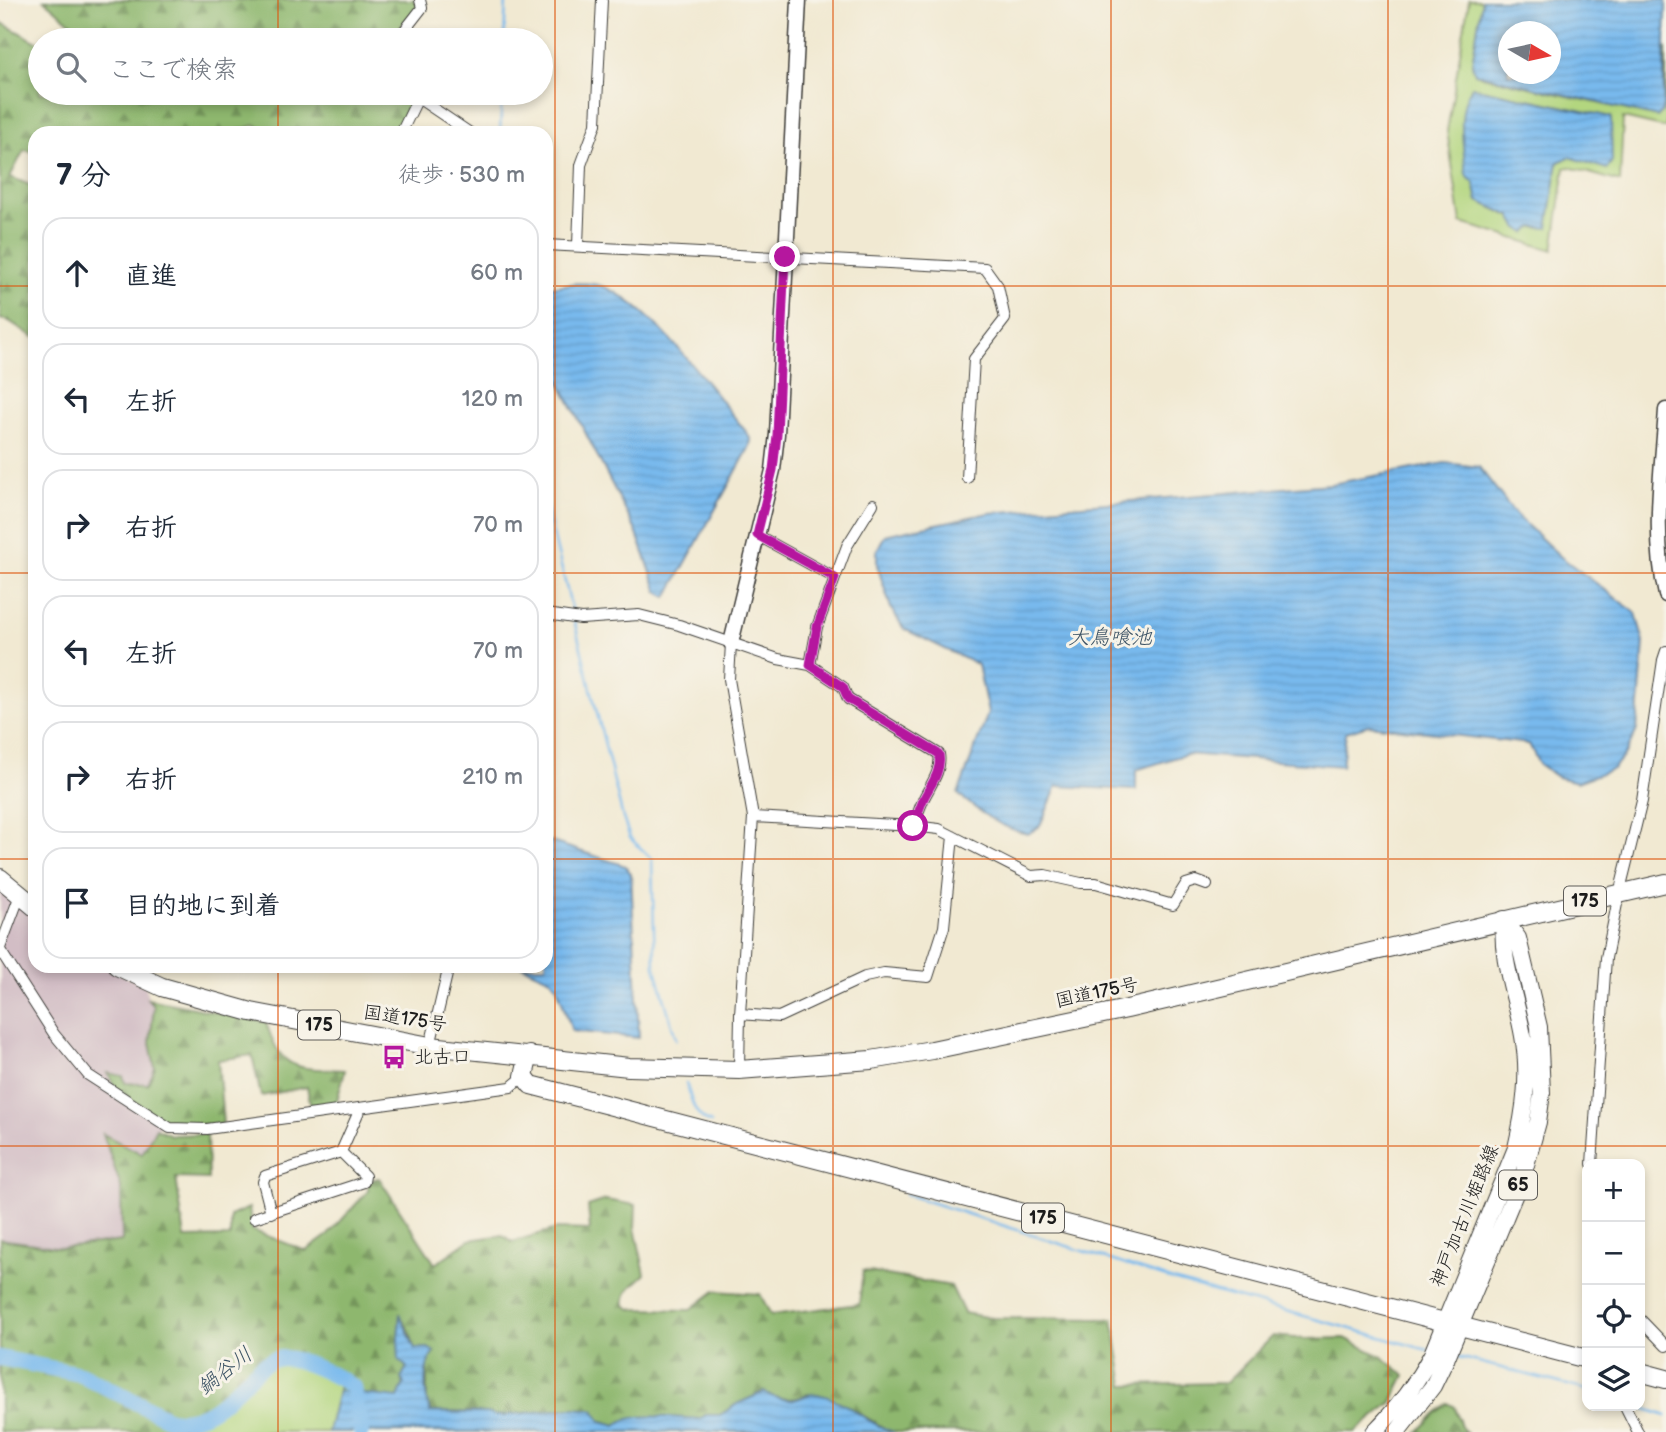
<!DOCTYPE html>
<html lang="ja">
<head>
<meta charset="utf-8">
<style>
	:root { --surface:#fff; --page:#f6f6f7; --text:#1f2937; --muted:#747a83; --line:#e0e1e3 }
	body { margin:0; font-family:"Balsamiq Sans","Klee One",sans-serif; background:var(--page); color:var(--text) }
	.controls { position:absolute; right:21px; bottom:21px; display:grid; overflow:hidden; border-radius:14px; box-shadow:0 4px 10px #0003 }
	.controls button { width:63px; height:63px; display:grid; place-items:center; padding:0; border:0; border-bottom:2px solid var(--line); background:var(--surface); color:var(--text); font:35px sans-serif }
	.compass { position:absolute; left:1498px; top:21px; width:63px; height:63px; border-radius:50%; background:var(--surface); box-shadow:0 4px 10px #0003; rotate:99deg }
	.stop { position:absolute; width:21px; height:21px; margin:-16px; border:5px solid #b5179e; border-radius:50%; background:#fff }
	.stop.end { background:#b5179e; border-color:#fff; box-shadow:0 2px 7px #0008 }
	.list { margin:0; padding:0; list-style:none }
	h2 { display:flex; justify-content:space-between; align-items:center; height:91px; margin:0; padding:0 28px; font-size:30px }
	h2 small { font-size:23px; font-weight:400; color:var(--muted) }
	.list li { display:grid; grid-template-columns:46px 1fr auto; gap:21px; align-items:center; box-sizing:border-box; height:112px; margin:0 14px 14px; padding:0 14px; border:2px solid var(--line); border-radius:21px }
	.list b { display:block; font-size:26px; white-space:nowrap }
	.list em { font-size:23px; font-style:normal; color:var(--muted) }
	.icon { flex:none; width:38px; height:38px; fill:none; stroke:currentColor; stroke-width:2; stroke-linecap:round; stroke-linejoin:round }
	.map { position:relative; flex:none; width:1666px; height:1432px; overflow:hidden }
	.search { position:absolute; background:var(--surface); box-shadow:0 4px 10px #0003; left:28px; top:28px; width:525px; height:77px; display:flex; align-items:center; gap:18px; box-sizing:border-box; padding:0 24px; border-radius:38px; color:var(--muted); font-size:26px }
	.panel { position:absolute; background:var(--surface); box-shadow:0 4px 10px #0003; left:28px; top:126px; width:525px; height:847px; border-radius:21px }
	.map>svg:first-child { display:block }
</style>
</head>
<body>
<div class="map">
<svg width="1666" height="1432" viewBox="0 0 1666 1432">
	<defs>
		<pattern id="forest-firs" width="22" height="20" patternUnits="userSpaceOnUse" patternTransform="scale(1.75)"><rect width="22" height="20" fill="#8eb76e"/><path d="M5 1l3.5 6h-7zM16 11l3.5 6h-7z" fill="#73945a"/></pattern>
		<pattern id="water-rules" width="6" height="5" patternUnits="userSpaceOnUse" patternTransform="scale(1.75)"><rect width="6" height="5" fill="#78b9ed"/><path d="M0 2.5h6" fill="none" stroke="#679ecb"/></pattern>
	</defs>
	<rect width="100%" height="100%" fill="#f7f3e8"/>
	<filter id="ink" filterUnits="userSpaceOnUse"><feTurbulence type="fractalNoise" baseFrequency=".0143" numOctaves="2"/><feDisplacementMap in="SourceGraphic" scale="14" xChannelSelector="R" yChannelSelector="G"/><feConvolveMatrix kernelMatrix="1 2 1 2 8 2 1 2 1" color-interpolation-filters="sRGB"/></filter>
	<filter id="wash" filterUnits="userSpaceOnUse"><feTurbulence type="fractalNoise" baseFrequency=".00686" numOctaves="4" result="noise"/><feDisplacementMap in="SourceGraphic" scale="28" xChannelSelector="R" yChannelSelector="G"/><feGaussianBlur stdDeviation="1.57" result="paint"/><feColorMatrix in="noise" values="0 0 0 0 0 0 0 0 0 0 0 0 0 0 0 0 0 1.4 0 .05"/><feComposite in="paint" operator="in"/></filter>
	<g filter="url(#wash)">
		<rect width="100%" height="100%" fill="#f1e9d2"/>
		<path fill="#d2bdc5" d="M 0,888 L 35,917 L 35,966 L 105,966 L 146,987 L 148,999 L 154,1006 L 150,1043 L 155,1068 L 148,1085 L 125,1083 L 109,1073 L 162,1121 L 142,1154 L 104,1135 L 121,1187 L 122,1241 L 62,1248 L 0,1239 Z"/>
		<path fill="#b3d67f" stroke="#68794e" stroke-width="2" fill-rule="evenodd" d="M 1469,0 L 1482,0 L 1472,64 L 1475,73 L 1482,76 L 1657,117 L 1663,111 L 1666,48 L 1666,128 L 1623,118 L 1620,182 L 1569,167 L 1565,168 L 1553,250 L 1461,223 L 1447,131 ZM 1472,87 L 1611,117 L 1570,157 L 1558,162 L 1540,228 L 1533,227 L 1478,201 C 1472,173 1455,110 1472,87 Z
			M 285,1355 L 340,1373 L 338,1391 L 328,1432 L 192,1432 L 189,1415 L 212,1407 L 267,1360 Z"/>
		<path fill="url(#forest-firs)" stroke="#556a45" stroke-width="2" d="M 44,0 L 414,0 L 419,8 L 400,27 L 399,40 L 91,40 Z
			M 0,22 L 35,41 L 40,42 L 40,93 L 409,93 L 412,98 L 397,133 L 261,133 L 256,125 L 230,133 L 35,133 L 35,152 L 24,150 L 10,177 L 35,187 L 35,338 L 9,321 L 0,319 Z
			M 148,999 L 266,1022 C 282,1073 297,1068 345,1070 L 335,1108 L 312,1112 L 307,1087 L 261,1096 L 252,1055 L 218,1060 L 223,1124 L 171,1125 L 117,1092 L 108,1073 L 123,1076 L 125,1083 L 148,1084 L 155,1068 L 150,1043 L 154,1006 Z
			M 156,1128 L 171,1135 L 207,1134 L 208,1179 L 176,1178 L 185,1238 L 230,1237 L 230,1216 L 249,1208 L 252,1230 L 306,1251 L 328,1235 L 368,1191 L 368,1180 L 379,1178 L 435,1264 L 469,1240 L 503,1235 L 512,1242 L 556,1229 L 590,1230 L 588,1206 L 606,1200 L 636,1205 L 635,1228 L 645,1274 C 636,1283 622,1291 625,1305 L 631,1309 L 690,1310 L 715,1291 L 760,1294 L 771,1315 L 859,1304 L 863,1271 L 951,1286 L 964,1313 L 992,1318 L 1113,1319 L 1124,1385 L 1226,1383 L 1273,1336 L 1305,1339 L 1345,1338 L 1381,1356 L 1405,1375 L 1392,1402 L 1355,1432 L 891,1432 L 840,1402 L 807,1394 C 795,1401 775,1400 764,1392 L 737,1404 L 720,1415 L 706,1415 L 700,1419 L 639,1417 L 616,1425 L 601,1421 L 593,1410 L 572,1408 L 496,1416 L 487,1413 L 430,1412 L 427,1400 L 427,1362 L 434,1352 L 428,1348 L 415,1349 L 410,1332 L 400,1315 L 398,1340 L 407,1367 L 401,1378 L 404,1384 L 398,1399 L 338,1391 L 340,1373 L 285,1355 L 267,1360 L 212,1407 L 189,1415 L 192,1432 L 0,1432 L 0,1239 L 62,1248 L 122,1241 L 121,1187 L 103,1134 L 142,1154 Z
			M 1448,1403 L 1455,1407 L 1461,1427 L 1466,1432 L 1418,1432 L 1435,1414 Z"/>
		<path fill="url(#water-rules)" stroke="#4a6a84" stroke-width="2" fill-rule="evenodd" d="M 1482,0 L 1666,0 L 1663,111 L 1657,117 L 1475,73 L 1472,64 ZM 1508,32 L 1550,32 L 1550,74 L 1508,74 Z
			M 1472,87 L 1611,117 L 1612,161 L 1607,169 L 1570,157 L 1558,162 L 1548,228 L 1533,227 L 1526,233 L 1517,227 L 1511,216 L 1478,201 L 1474,183 L 1466,175 C 1464,148 1455,110 1472,87 Z
			M 576,283 C 587,283 597,283 607,288 C 659,313 711,390 748,434 L 751,441 L 749,448 L 667,597 L 658,592 L 636,531 L 546,356 L 546,288 Z
			M 1445,463 L 1479,467 L 1516,515 L 1561,557 L 1636,613 L 1644,642 L 1637,730 L 1626,753 L 1613,769 L 1577,782 L 1557,777 L 1539,764 L 1529,744 L 1368,725 L 1346,732 L 1342,766 L 1187,754 L 1136,770 L 1136,790 L 1057,786 L 1040,826 L 1028,834 C 1002,829 978,811 958,794 L 988,713 L 978,665 L 904,629 L 891,608 L 877,565 L 877,550 L 885,535 L 989,513 L 1331,484 Z
			M 546,840 L 626,866 L 631,874 L 639,1038 L 572,1031 L 557,987 L 551,979 L 522,966 L 546,966 Z
			M 400,1314 L 415,1349 L 428,1348 L 434,1352 C 422,1368 424,1393 430,1412 L 487,1413 L 496,1416 L 573,1408 L 594,1410 L 601,1421 L 616,1425 C 633,1411 678,1418 700,1419 L 706,1415 L 720,1415 L 737,1404 L 764,1392 C 772,1398 791,1402 800,1398 C 808,1395 812,1392 821,1395 C 848,1401 868,1425 894,1432 L 804,1432 L 801,1430 L 785,1432 L 328,1432 L 338,1391 L 398,1398 L 404,1384 L 401,1378 L 407,1367 L 399,1360 L 398,1340 Z"/>
		<g fill="none" stroke-linecap="round" stroke-linejoin="round">
			<path stroke="#78b9ed" stroke-width="2.5" d="M 504,40 L 506,0
				M 500,133 L 502,93
				M 546,506 L 573,614
				M 574,620 L 623,818 L 630,838 L 652,859 L 655,966 L 676,1039
				M 686,1083 C 692,1100 693,1116 711,1123
				M 905,1194 L 1176,1281 L 1428,1350
				M 1455,1356 L 1587,1390
				M 1638,1406 L 1666,1416"/>
			<path stroke="#78b9ed" stroke-width="16" d="M 0,1358 L 80,1374 L 169,1419 C 225,1429 249,1356 284,1358 C 303,1359 337,1376 353,1387 L 361,1432"/>
		</g>
	</g>
	<g filter="url(#ink)">
		<g fill="none" stroke-linecap="round" stroke-linejoin="round">
			<g stroke="#3c3b37" stroke-width="12">
				<path id="street" d="M 403,40 L 404,31 L 422,8 L 420,0
					M 415,93 L 418,98 L 470,133
					M 401,133 L 418,98
					M 546,245 L 985,268 L 998,286 L 1005,319 L 974,359 L 967,478
					M 578,245 L 581,165 L 596,124 L 602,0
					M 757,535 L 835,578
					M 546,614 L 581,619 L 639,615 L 679,625 L 778,659 L 810,665 L 817,627 L 847,546 L 873,504
					M 731,643 L 729,679 L 753,817 L 740,1014 L 739,1070
					M 810,665 L 843,687 L 848,699 L 939,754 C 942,770 931,784 924,798 C 920,807 917,816 913,826
					M 753,817 L 913,826 L 939,829 L 1031,876 L 1045,875 L 1081,883 L 1096,883 L 1173,905 L 1186,884 L 1196,881 L 1207,885
					M 0,948 L 20,895
					M 0,950 L 54,1034 L 88,1075 L 170,1128 L 207,1129 L 511,1087 L 524,1076
					M 740,1014 L 779,1017 L 865,977 L 884,973 L 928,977 L 944,927 L 953,836
					M 430,1046 L 449,966
					M 1592,1164 L 1606,958 L 1619,894 L 1642,801 L 1663,660 L 1666,651
					M 271,1213 L 263,1182 L 265,1176 L 341,1152
					M 254,1218 L 364,1182 L 365,1176 L 341,1152 L 360,1109
					M 1640,1319 L 1666,1346
					M 1625,1406 L 1638,1432"/>
			</g>
			<g stroke="#3c3b37" stroke-width="17">
				<path id="secondary" d="M 1666,410 C 1662,471 1652,534 1666,595
					M 731,643 L 773,470 L 777,434 L 799,0"/>
			</g>
			<g stroke="#3c3b37" stroke-width="18">
				<path id="primary" d="M 1374,1432 C 1398,1408 1416,1384 1432,1354 L 1516,1148 C 1525,1110 1530,1074 1523,1036 C 1516,996 1500,959 1504,919
					M 1397,1432 L 1433,1386 L 1447,1357 L 1524,1172 L 1538,1122 L 1542,1093 L 1539,1027 L 1518,938 L 1504,919"/>
			</g>
			<g stroke="#3c3b37" stroke-width="20">
				<path id="highway" d="M 0,878 L 35,907
					M 117,966 L 162,987 L 251,1012 L 430,1046 L 629,1067 L 739,1070 L 871,1060 L 932,1050 L 1127,1009 L 1666,883
					M 529,1055 L 524,1076 L 531,1085 L 1587,1359
					M 1640,1372 L 1666,1379"/>
			</g>
			<use href="#street" stroke="#fff" stroke-width="10"/>
			<use href="#secondary" stroke="#fff" stroke-width="14"/>
			<use href="#primary" stroke="#fff" stroke-width="16"/>
			<use href="#highway" stroke="#fff" stroke-width="18"/>
		</g>
	</g>
	<g fill="none" stroke-linecap="round" stroke-linejoin="round" filter="url(#ink)">
		<path stroke="#b5179e" stroke-width="9" d="M 785,257 L 777,435 L 773,470 L 757,535 L 835,578 L 817,627 L 810,665 L 843,687 L 848,699 L 939,754 C 942,771 931,784 924,798 C 920,807 917,817 913,826"/>
	</g>
	<path fill="none" stroke="#de560d" stroke-width="2" stroke-opacity="0.55" d="M 278,0 L 278,40M 555,0 L 555,1432M 833,0 L 833,1432M 1111,0 L 1111,1432M 1388,0 L 1388,1432M 278,93 L 278,133M 0,286 L 35,286M 546,286 L 1666,286M 0,573 L 35,573M 546,573 L 1666,573M 0,859 L 35,859M 546,859 L 1666,859M 278,966 L 278,1432M 0,1146 L 1666,1146"/>
	<defs>
		<g id="bus-bare" transform="scale(1.89)"><path d="M-5-6H5V4H4V6H2V4H-2V6H-4V4H-5ZM-3.5-4V0h7V-4ZM-3.5 1.2v1.5H-2V1.2ZM2 1.2v1.5H3.5V1.2Z" fill="#b5179e" stroke="#f7f3e8" stroke-width="2.5" paint-order="stroke"/></g>
	</defs>
	<g fill-rule="evenodd">
		<use href="#bus-bare" x="394" y="1057"/>
	</g>
	<g text-anchor="middle" dominant-baseline="central" stroke-width="6" stroke-linejoin="round" paint-order="stroke">
		<g fill="#f7f3e8" stroke="#5e5c59" stroke-width="2">
			<rect x="1564" y="886.5" width="42" height="29" rx="5"/>
			<rect x="298" y="1010.5" width="42" height="29" rx="5"/>
			<rect x="1499" y="1170.5" width="38" height="29" rx="5"/>
			<rect x="1022" y="1203.5" width="42" height="29" rx="5"/>
		</g>
		<g font-size="18" font-weight="bold" fill="#1c1c1c">
			<text x="1585" y="901">175</text>
			<text x="319" y="1025">175</text>
			<text x="1518" y="1185">65</text>
			<text x="1043" y="1218">175</text>
		</g>
		<g font-size="19" fill="#1c1c1c" stroke="#f7f3e8">
			<text transform="translate(1097 993) rotate(-12)">国道175号</text>
			<text transform="translate(405 1019) rotate(9)">国道175号</text>
			<text transform="translate(1465 1216) rotate(-68)">神戸加古川姫路線</text>
		</g>
		<g font-size="19" fill="#1c1c1c" stroke="#f7f3e8" text-anchor="start">
			<text x="414" y="1057">北古口</text>
		</g>
		<g font-size="21" font-style="italic" fill="#3c5365" stroke="#f7f3e8">
			<text x="1110" y="637">大鳥喰池</text>
			<text transform="translate(225 1371) rotate(-38)">鍋谷川</text>
		</g>
	</g>
</svg>
<div class="controls">
<button>+</button>
<button>−</button>
<button><svg class="icon" aria-label="locate" viewBox="0 0 24 24"><circle cx="12" cy="12" r="6"/><path d="M12 2v4M12 18v4M2 12h4M18 12h4"/></svg></button>
<button><svg class="icon" aria-label="layers" viewBox="0 0 24 24"><path d="M12 4l9 5-9 5-9-5zM3 14l9 5 9-5"/></svg></button>
</div>
<svg class="compass" viewBox="-18 -18 36 36"><path d="M0-13l5 13h-10z" fill="#e53935"/><path d="M0 13l5-13h-10z" fill="#747a83"/></svg>
<div class="stop" style="left:913px;top:826px"></div>
<div class="stop end" style="left:785px;top:257px"></div>
<div class="search"><svg class="icon" aria-label="search" viewBox="0 0 24 24"><circle cx="10" cy="10" r="6"/><path d="M15 15l6 6"/></svg>ここで検索</div>
<section class="panel">
<h2>7 分<small>徒歩 · 530 m</small></h2>
<ul class="list">
<li><svg class="icon" aria-label="ahead" viewBox="0 0 24 24"><path d="M12 20V5M6 11l6-6 6 6"/></svg><div><b>直進</b></div><em>60 m</em></li>
<li><svg class="icon" aria-label="left" viewBox="0 0 24 24"><path d="M17 20v-9H6M10 6l-5 5 5 5"/></svg><div><b>左折</b></div><em>120 m</em></li>
<li><svg class="icon" aria-label="right" viewBox="0 0 24 24"><path d="M7 20v-9h11M14 6l5 5-5 5"/></svg><div><b>右折</b></div><em>70 m</em></li>
<li><svg class="icon" aria-label="left" viewBox="0 0 24 24"><path d="M17 20v-9H6M10 6l-5 5 5 5"/></svg><div><b>左折</b></div><em>70 m</em></li>
<li><svg class="icon" aria-label="right" viewBox="0 0 24 24"><path d="M7 20v-9h11M14 6l5 5-5 5"/></svg><div><b>右折</b></div><em>210 m</em></li>
<li><svg class="icon" aria-label="arrive" viewBox="0 0 24 24"><path d="M6 21V4h12l-3 4 3 4H6"/></svg><div><b>目的地に到着</b></div></li>
</ul>
</section>
</div>
</body>
</html>
